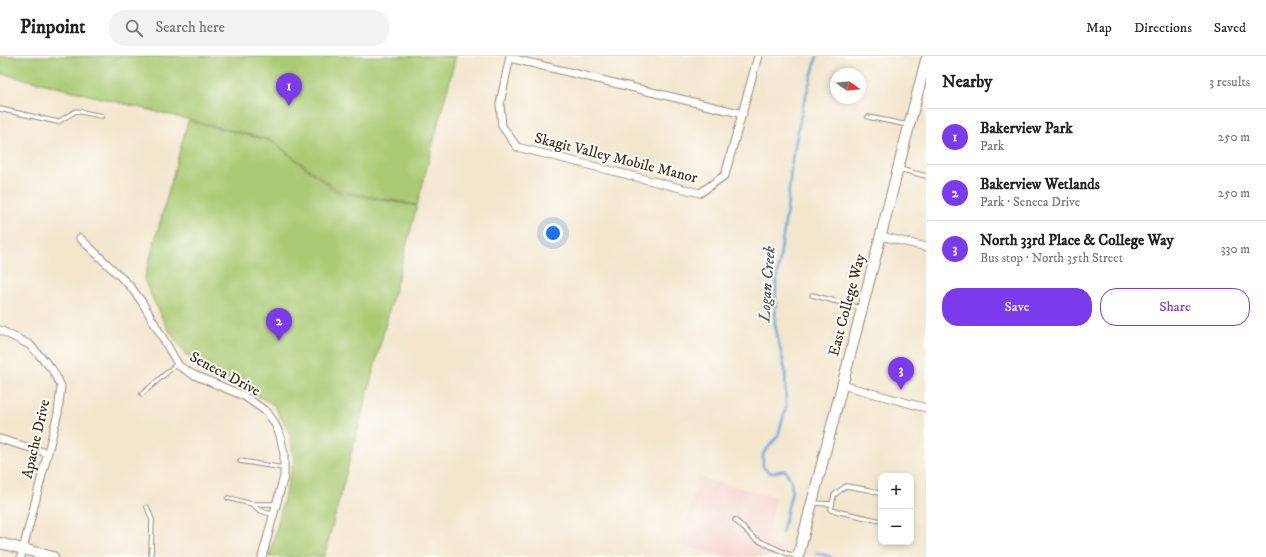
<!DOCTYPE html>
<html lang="en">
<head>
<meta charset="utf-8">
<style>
	:root { --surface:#fff; --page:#f2f2f2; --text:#202124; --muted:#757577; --line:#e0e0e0; --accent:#7c3aed }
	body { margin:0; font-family:"IM FELL DW Pica",serif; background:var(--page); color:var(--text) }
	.controls { position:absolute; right:12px; bottom:12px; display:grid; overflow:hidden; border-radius:8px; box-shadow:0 2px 6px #0003 }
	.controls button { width:36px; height:36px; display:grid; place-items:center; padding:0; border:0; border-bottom:1px solid var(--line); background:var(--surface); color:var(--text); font:20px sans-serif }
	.compass { position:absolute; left:830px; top:12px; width:36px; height:36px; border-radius:50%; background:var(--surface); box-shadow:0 2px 6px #0003; rotate:104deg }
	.you { position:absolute; left:553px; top:177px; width:14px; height:14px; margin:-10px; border:3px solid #fff; border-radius:50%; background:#1a73e8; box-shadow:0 0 0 6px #1a73e833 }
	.badge { display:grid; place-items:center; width:26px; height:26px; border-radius:50%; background:var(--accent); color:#fff; font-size:13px; font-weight:700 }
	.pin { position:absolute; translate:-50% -33px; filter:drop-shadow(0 1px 2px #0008) }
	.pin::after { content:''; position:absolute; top:21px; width:14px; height:12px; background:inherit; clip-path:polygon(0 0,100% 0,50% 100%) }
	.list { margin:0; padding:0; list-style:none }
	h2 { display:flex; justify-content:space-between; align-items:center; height:52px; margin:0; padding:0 16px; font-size:17px }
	h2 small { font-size:13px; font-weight:400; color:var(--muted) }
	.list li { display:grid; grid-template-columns:26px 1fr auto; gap:12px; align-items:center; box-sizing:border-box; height:56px; padding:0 16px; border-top:1px solid var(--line) }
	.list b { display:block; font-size:15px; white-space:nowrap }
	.list p { margin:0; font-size:13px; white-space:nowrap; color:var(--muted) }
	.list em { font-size:13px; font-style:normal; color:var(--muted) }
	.actions { display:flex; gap:8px; padding:12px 16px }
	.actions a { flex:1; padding:9px 0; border:1px solid var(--accent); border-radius:16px; text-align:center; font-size:14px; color:var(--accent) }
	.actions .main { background:var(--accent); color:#fff }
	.icon { flex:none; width:22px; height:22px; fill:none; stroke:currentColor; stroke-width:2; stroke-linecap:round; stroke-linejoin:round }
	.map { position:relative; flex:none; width:926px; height:501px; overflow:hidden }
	header { display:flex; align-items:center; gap:24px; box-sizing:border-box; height:56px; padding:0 20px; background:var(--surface); border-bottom:1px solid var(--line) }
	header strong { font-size:19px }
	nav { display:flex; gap:22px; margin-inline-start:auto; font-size:14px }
	.search { width:280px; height:36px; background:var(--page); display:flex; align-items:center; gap:10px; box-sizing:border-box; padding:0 14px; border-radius:16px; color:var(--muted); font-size:15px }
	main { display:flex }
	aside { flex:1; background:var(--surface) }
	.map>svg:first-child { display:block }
</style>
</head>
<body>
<header>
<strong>Pinpoint</strong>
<div class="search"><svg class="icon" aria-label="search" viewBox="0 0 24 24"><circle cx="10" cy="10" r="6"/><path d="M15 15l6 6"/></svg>Search here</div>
<nav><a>Map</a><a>Directions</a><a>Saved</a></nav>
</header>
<main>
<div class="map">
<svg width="926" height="501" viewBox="0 0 926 501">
	<rect width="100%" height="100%" fill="#fdfcf7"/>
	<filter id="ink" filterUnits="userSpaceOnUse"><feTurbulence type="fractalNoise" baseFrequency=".025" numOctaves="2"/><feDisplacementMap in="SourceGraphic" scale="8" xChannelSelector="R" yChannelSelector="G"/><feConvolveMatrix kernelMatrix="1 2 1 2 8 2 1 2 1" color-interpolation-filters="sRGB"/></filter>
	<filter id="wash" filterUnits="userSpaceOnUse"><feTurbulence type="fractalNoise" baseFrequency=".012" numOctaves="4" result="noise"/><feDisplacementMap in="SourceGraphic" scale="16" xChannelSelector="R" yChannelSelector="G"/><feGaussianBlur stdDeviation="0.9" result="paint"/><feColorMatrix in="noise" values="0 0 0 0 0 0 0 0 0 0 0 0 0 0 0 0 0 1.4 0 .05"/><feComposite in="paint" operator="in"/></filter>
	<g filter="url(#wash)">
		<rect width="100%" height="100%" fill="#f3e6cd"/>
		<path fill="#f7d0ca" d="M 698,421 L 776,441 L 767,483 L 785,499 L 784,501 L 727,501 L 680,489 Z
			M 814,495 L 840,501 L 813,501 Z"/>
		<path fill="#aaca73" stroke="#727a48" d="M 0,0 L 456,0 L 417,149 L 337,134 L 271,84 L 0,17 Z
			M 188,65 L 271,85 L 337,136 L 417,150 L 324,501 L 269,501 L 294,404 L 290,378 L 274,349 L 186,299 L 166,270 L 144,224 Z"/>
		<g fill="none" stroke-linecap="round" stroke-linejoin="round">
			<path stroke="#65a8da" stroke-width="2.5" d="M 782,477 L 792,435 L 791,424 L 785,414 L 770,417 L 763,411 L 763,398 L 778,380 L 786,351 L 785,314 L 775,269 L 776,229 L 787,153 L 792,104 L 803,50 L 817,0
				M 817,497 L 831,501"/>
		</g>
	</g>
	<g filter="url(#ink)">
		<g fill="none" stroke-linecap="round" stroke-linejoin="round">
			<g stroke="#978876" stroke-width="5.5">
				<path id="lane" d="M 0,53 L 58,66 L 76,55 L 102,60
					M 868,61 L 908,69
					M 899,113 L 926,120
					M 812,239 L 861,252
					M 142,338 L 178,307
					M 240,405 L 284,412
					M 881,438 L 870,434 L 846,430 L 834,439 L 831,454 L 881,465
					M 228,442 L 252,448 L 276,448
					M 814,447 L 832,448
					M 252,448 L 259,454 L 273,459
					M 147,451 L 152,464 L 151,501
					M 735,464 L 755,483 L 788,498 L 797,500"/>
			</g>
			<g stroke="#978876" stroke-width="9">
				<path id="street" d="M 510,0 L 500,48 L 502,70 L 517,91 L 700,137 L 725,119 L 758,0
					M 510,2 L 743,58
					M 881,180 L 926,191
					M 80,182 L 130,230 L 142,246 L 179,310 L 192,318 L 244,340 L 267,356 L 274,366 L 280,379 L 284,398 L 284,420 L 262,501
					M 0,274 L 30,289 L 52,313 L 61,330 L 58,357 L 21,501
					M 842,329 L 926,352
					M 0,383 L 47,397"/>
			</g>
			<g stroke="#978876" stroke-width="12">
				<path id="secondary" d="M 0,487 L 53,501
					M 798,501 L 926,4"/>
			</g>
			<use href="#lane" stroke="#fff" stroke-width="3.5"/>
			<use href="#street" stroke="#fff" stroke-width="7"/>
			<use href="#secondary" stroke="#fff" stroke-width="10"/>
		</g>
	</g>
	<g text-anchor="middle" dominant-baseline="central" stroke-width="4" stroke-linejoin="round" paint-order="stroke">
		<g font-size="15" fill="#3b2a1e" stroke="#fdfcf7">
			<text transform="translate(616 102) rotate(14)">Skagit Valley Mobile Manor</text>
			<text transform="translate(847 249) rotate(-75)">East College Way</text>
			<text transform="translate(225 318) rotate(28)">Seneca Drive</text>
			<text transform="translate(36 383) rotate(-77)">Apache Drive</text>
		</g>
		<g font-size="16" font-style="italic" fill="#4c5c69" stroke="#fdfcf7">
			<text transform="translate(767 228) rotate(-86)">Logan Creek</text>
		</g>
	</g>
</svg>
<div class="controls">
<button>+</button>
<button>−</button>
</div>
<svg class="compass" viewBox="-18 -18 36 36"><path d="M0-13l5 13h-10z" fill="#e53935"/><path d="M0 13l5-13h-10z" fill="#757577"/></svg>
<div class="you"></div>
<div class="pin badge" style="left:289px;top:50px">1</div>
<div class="pin badge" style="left:279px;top:285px">2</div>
<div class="pin badge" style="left:901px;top:334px">3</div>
</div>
<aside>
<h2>Nearby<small>3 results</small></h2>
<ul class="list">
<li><span class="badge">1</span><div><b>Bakerview Park</b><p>Park</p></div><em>250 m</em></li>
<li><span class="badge">2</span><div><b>Bakerview Wetlands</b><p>Park · Seneca Drive</p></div><em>250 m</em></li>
<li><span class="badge">3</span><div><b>North 33rd Place &amp; College Way</b><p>Bus stop · North 35th Street</p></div><em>330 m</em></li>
</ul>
<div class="actions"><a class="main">Save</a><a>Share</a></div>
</aside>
</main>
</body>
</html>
